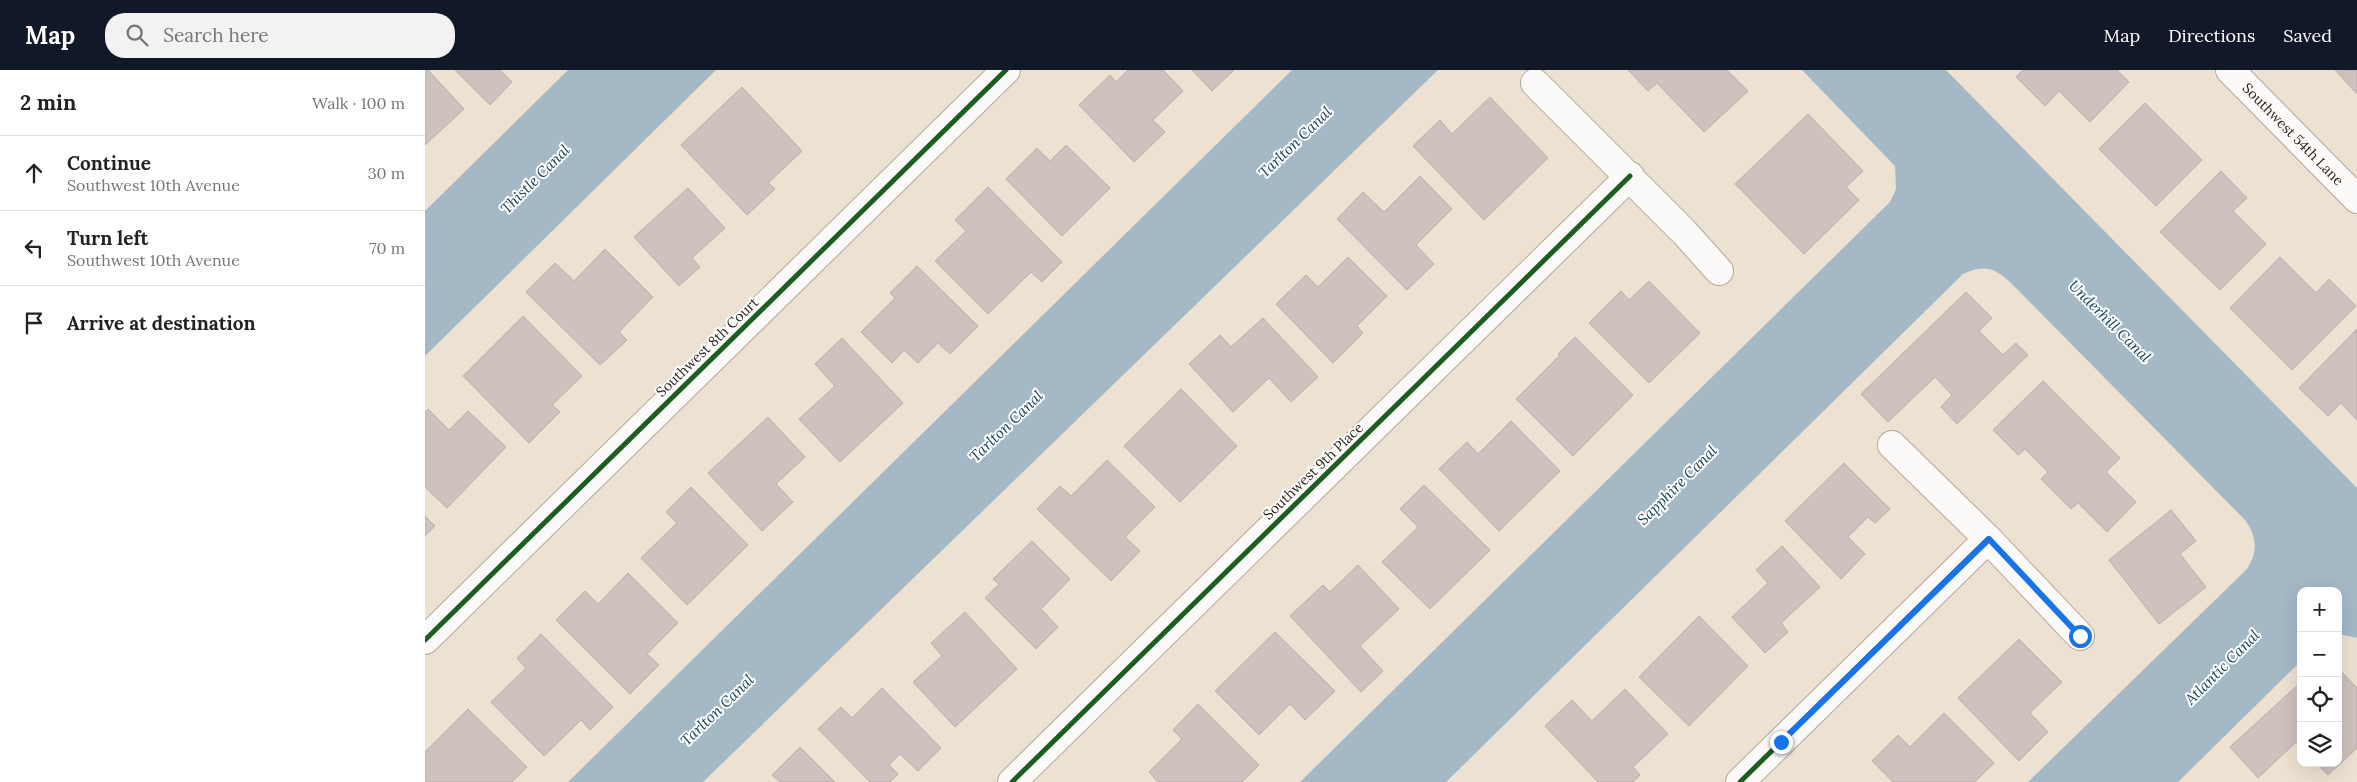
<!DOCTYPE html>
<html lang="en">
<head>
<meta charset="utf-8">
<style>
	:root { --surface:#fff; --page:#f2f2f2; --text:#222; --muted:#767676; --line:#e0e0e0; --accent:#111827 }
	body { margin:0; font-family:Lora,serif; background:var(--page); color:var(--text) }
	.controls { position:absolute; right:15px; bottom:15px; display:grid; overflow:hidden; border-radius:10px; box-shadow:0 5px 20px #0002 }
	.controls button { width:45px; height:45px; display:grid; place-items:center; padding:0; border:0; border-bottom:1px solid var(--line); background:var(--surface); color:var(--text); font:25px sans-serif }
	.stop { position:absolute; width:15px; height:15px; margin:-11px; border:4px solid #1a73e8; border-radius:50%; background:#fff }
	.stop.end { background:#1a73e8; border-color:#fff; box-shadow:0 1px 5px #0008 }
	.list { margin:0; padding:0; list-style:none }
	h2 { display:flex; justify-content:space-between; align-items:center; height:65px; margin:0; padding:0 20px; font-size:21px }
	h2 small { font-size:16px; font-weight:400; color:var(--muted) }
	.list li { display:grid; grid-template-columns:32px 1fr auto; gap:15px; align-items:center; box-sizing:border-box; height:75px; padding:0 20px; border-top:1px solid var(--line) }
	.list b { display:block; font-size:19px; white-space:nowrap }
	.list p { margin:0; font-size:16px; white-space:nowrap; color:var(--muted) }
	.list em { font-size:16px; font-style:normal; color:var(--muted) }
	.icon { flex:none; width:28px; height:28px; fill:none; stroke:currentColor; stroke-width:2; stroke-linecap:round; stroke-linejoin:round }
	.map { position:relative; flex:none; width:1932px; height:712px; overflow:hidden }
	header { display:flex; align-items:center; gap:30px; box-sizing:border-box; height:70px; padding:0 25px; background:var(--accent); color:#fff }
	header strong { font-size:24px }
	nav { display:flex; gap:28px; margin-inline-start:auto; font-size:18px }
	.search { width:350px; height:45px; background:var(--page); display:flex; align-items:center; gap:12px; box-sizing:border-box; padding:0 18px; border-radius:20px; color:var(--muted); font-size:19px }
	main { display:flex }
	aside { flex:1; background:var(--surface) }
	.map>svg:first-child { display:block }
</style>
</head>
<body>
<header>
<strong>Map</strong>
<div class="search"><svg class="icon" aria-label="search" viewBox="0 0 24 24"><circle cx="10" cy="10" r="6"/><path d="M15 15l6 6"/></svg>Search here</div>
<nav><a>Map</a><a>Directions</a><a>Saved</a></nav>
</header>
<main>
<aside>
<h2>2 min<small>Walk · 100 m</small></h2>
<ul class="list">
<li><svg class="icon" aria-label="ahead" viewBox="0 0 24 24"><path d="M12 20V5M6 11l6-6 6 6"/></svg><div><b>Continue</b><p>Southwest 10th Avenue</p></div><em>30 m</em></li>
<li><svg class="icon" aria-label="left" viewBox="0 0 24 24"><path d="M17 20v-9H6M10 6l-5 5 5 5"/></svg><div><b>Turn left</b><p>Southwest 10th Avenue</p></div><em>70 m</em></li>
<li><svg class="icon" aria-label="arrive" viewBox="0 0 24 24"><path d="M6 21V4h12l-3 4 3 4H6"/></svg><div><b>Arrive at destination</b></div></li>
</ul>
</aside>
<div class="map">
<svg width="1932" height="712" viewBox="0 0 1932 712">
	<rect width="100%" height="100%" fill="#ede1d1"/>
	<path fill="#a4b8c6" d="M 143,0 L 291,0 L 0,286 L 0,141 Z
		M 867,0 L 1013,0 L 278,712 L 143,712 Z
		M 1377,0 L 1521,0 L 1932,418 L 1932,568 L 1913,564 L 1913,521 L 1876,521 L 1876,591 L 1753,712 L 1603,712 L 1822,499 C 1833,482 1832,468 1821,451 L 1586,213 C 1570,198 1560,194 1538,204 L 1021,712 L 875,712 L 1465,132 L 1471,119 L 1470,96 Z"/>
	<path fill="#cec1be" stroke="#baaeaa" d="M 0,0 L 3,0 L 39,39 L 0,75 Z
		M 30,0 L 75,0 L 87,12 L 65,35 Z
		M 703,0 L 738,0 L 758,21 L 728,50 L 740,62 L 709,92 L 654,35 L 685,5 L 691,12 Z
		M 767,0 L 809,0 L 787,21 Z
		M 1203,0 L 1302,0 L 1323,21 L 1279,62 L 1232,13 L 1223,21 Z
		M 1598,0 L 1692,0 L 1704,12 L 1665,52 L 1634,21 L 1620,36 L 1591,7 Z
		M 1910,0 L 1932,0 L 1932,22 L 1931,23 Z
		M 317,17 L 377,81 L 343,113 L 350,119 L 322,145 L 256,75 Z
		M 1065,27 L 1123,88 L 1059,150 L 988,76 L 1015,50 L 1027,64 Z
		M 1720,33 L 1777,90 L 1731,136 L 1674,79 Z
		M 1383,44 L 1438,101 L 1421,117 L 1434,130 L 1379,184 L 1310,114 Z
		M 641,75 L 685,118 L 637,166 L 581,109 L 612,78 L 625,91 Z
		M 1796,101 L 1822,128 L 1808,141 L 1841,174 L 1795,220 L 1735,162 Z
		M 995,106 L 1027,139 L 991,175 L 1009,194 L 982,220 L 912,149 L 938,122 L 959,142 Z
		M 563,117 L 637,192 L 617,212 L 606,202 L 563,244 L 510,191 L 541,161 L 530,150 Z
		M 263,118 L 300,158 L 267,188 L 275,197 L 254,216 L 209,167 Z
		M 180,179 L 228,227 L 194,262 L 202,270 L 175,295 L 101,222 L 130,193 L 149,211 Z
		M 923,187 L 962,226 L 932,256 L 938,263 L 908,293 L 851,234 L 881,205 L 893,217 Z
		M 1855,187 L 1891,223 L 1904,209 L 1931,236 L 1867,300 L 1805,238 Z
		M 492,196 L 553,256 L 525,284 L 513,273 L 493,293 L 479,280 L 467,293 L 436,262 L 470,228 L 465,223 Z
		M 1224,211 L 1275,263 L 1224,313 L 1164,253 L 1196,221 L 1204,230 Z
		M 1541,222 L 1567,248 L 1554,261 L 1578,285 L 1591,273 L 1603,285 L 1532,354 L 1516,337 L 1527,325 L 1510,307 L 1463,352 L 1436,324 Z
		M 98,246 L 157,306 L 127,335 L 135,342 L 104,373 L 38,306 Z
		M 838,248 L 893,307 L 866,332 L 844,308 L 808,342 L 764,294 L 795,265 L 806,277 Z
		M 1932,259 L 1932,350 L 1916,333 L 1903,346 L 1874,318 Z
		M 1150,267 L 1208,325 L 1148,386 L 1091,329 L 1135,285 L 1133,284 Z
		M 417,268 L 478,333 L 415,392 L 374,349 L 410,316 L 390,294 Z
		M 1618,311 L 1695,388 L 1681,402 L 1711,432 L 1682,462 L 1653,433 L 1646,439 L 1616,409 L 1623,402 L 1600,379 L 1593,385 L 1568,360 Z
		M 756,319 L 812,376 L 755,432 L 699,376 Z
		M 3,339 L 24,360 L 43,341 L 81,377 L 22,438 L 0,417 L 0,342 Z
		M 343,347 L 380,387 L 351,414 L 368,432 L 337,461 L 283,403 Z
		M 1086,351 L 1135,401 L 1074,461 L 1014,399 L 1042,372 L 1053,384 Z
		M 682,390 L 730,437 L 700,467 L 715,481 L 686,511 L 612,439 L 635,416 L 646,426 Z
		M 1419,393 L 1465,439 L 1450,453 L 1443,447 L 1423,467 L 1440,484 L 1416,509 L 1360,451 Z
		M 999,415 L 1065,480 L 1005,539 L 957,492 L 993,457 L 975,439 Z
		M 266,417 L 323,475 L 262,535 L 216,488 L 252,453 L 241,442 Z
		M 1746,440 L 1771,471 L 1755,484 L 1781,517 L 1734,554 L 1684,490 Z
		M 0,446 L 10,456 L 0,466 Z
		M 607,471 L 645,509 L 616,539 L 633,557 L 611,579 L 560,528 L 574,514 L 568,509 Z
		M 1357,476 L 1395,517 L 1356,553 L 1363,562 L 1340,583 L 1307,547 L 1343,513 L 1331,500 Z
		M 933,495 L 974,539 L 935,576 L 958,601 L 936,622 L 865,546 L 898,515 L 905,522 Z
		M 203,503 L 253,553 L 222,584 L 234,595 L 205,624 L 131,550 L 160,521 L 173,534 Z
		M 540,542 L 592,599 L 530,657 L 488,612 L 517,586 L 506,573 Z
		M 1274,546 L 1323,596 L 1264,656 L 1214,607 Z
		M 850,562 L 910,621 L 880,650 L 865,634 L 834,665 L 790,621 Z
		M 116,564 L 188,637 L 165,660 L 156,650 L 119,686 L 66,632 L 101,598 L 92,588 Z
		M 1594,569 L 1637,612 L 1605,643 L 1623,662 L 1594,691 L 1533,628 Z
		M 1913,598 L 1932,618 L 1932,678 L 1903,705 L 1891,693 L 1913,693 Z
		M 1876,612 L 1876,677 L 1871,672 L 1833,708 L 1805,677 Z
		M 457,618 L 516,678 L 493,701 L 475,684 L 464,695 L 473,704 L 465,712 L 445,712 L 393,659 L 416,637 L 427,648 Z
		M 1200,619 L 1243,664 L 1208,697 L 1215,705 L 1208,712 L 1173,712 L 1120,656 L 1147,630 L 1167,651 Z
		M 773,634 L 834,695 L 817,712 L 733,712 L 724,702 L 757,669 L 748,660 Z
		M 43,639 L 102,697 L 87,712 L 0,712 L 0,682 Z
		M 1519,643 L 1569,693 L 1550,712 L 1468,712 L 1447,691 L 1473,665 L 1485,677 Z
		M 375,677 L 410,712 L 355,712 L 347,705 Z"/>
	<g fill="none" stroke-linecap="round" stroke-linejoin="round">
		<g stroke="#b2a89c" stroke-width="30">
			<g id="street">
				<path id="s1" d="M 1805,0 L 1932,129"/>
				<path d="M 1110,13 L 1260,163 L 1294,201"/>
				<path d="M 1467,375 L 1563,469 L 1655,566"/>
				<path d="M 0,570 L 581,0"/>
				<path d="M 587,712 L 1205,106"/>
				<path d="M 1315,712 L 1563,469"/>
			</g>
		</g>
		<use href="#street" stroke="#fcfaf8" stroke-width="28"/>
		<g stroke="#fff" stroke-width="8">
			<path id="cycleway" d="M 0,570 L 581,0
				M 587,712 L 1205,106
				M 1315,712 L 1563,469"/>
		</g>
		<use href="#cycleway" stroke="#1b5e20" stroke-width="5"/>
	</g>
	<g fill="none" stroke-linecap="round" stroke-linejoin="round">
		<path stroke="#1a73e8" stroke-width="6" d="M 1356,672 L 1564,469 L 1655,566"/>
	</g>
	<g text-anchor="middle" dominant-baseline="central" stroke-width="4" stroke-linejoin="round" paint-order="stroke">
		<g font-size="14" fill="#2b2217" stroke="#fff">
			<text stroke="none"><textPath href="#s1" startOffset="90">Southwest 54th Lane</textPath></text>
			<text transform="translate(282 277) rotate(-44)">Southwest 8th Court</text>
			<text transform="translate(888 401) rotate(-44)">Southwest 9th Place</text>
		</g>
		<g font-size="15" font-style="italic" fill="#123c59" stroke="#fff">
			<text transform="translate(870 72) rotate(-44)">Tarlton Canal</text>
			<text transform="translate(110 109) rotate(-45)">Thistle Canal</text>
			<text transform="translate(1685 251) rotate(45)">Underhill Canal</text>
			<text transform="translate(581 356) rotate(-44)">Tarlton Canal</text>
			<text transform="translate(1252 415) rotate(-45)">Sapphire Canal</text>
			<text transform="translate(1797 597) rotate(-45)">Atlantic Canal</text>
			<text transform="translate(292 640) rotate(-44)">Tarlton Canal</text>
		</g>
	</g>
</svg>
<div class="controls">
<button>+</button>
<button>−</button>
<button><svg class="icon" aria-label="locate" viewBox="0 0 24 24"><circle cx="12" cy="12" r="6"/><path d="M12 2v4M12 18v4M2 12h4M18 12h4"/></svg></button>
<button><svg class="icon" aria-label="layers" viewBox="0 0 24 24"><path d="M12 4l9 5-9 5-9-5zM3 14l9 5 9-5"/></svg></button>
</div>
<div class="stop" style="left:1655px;top:566px"></div>
<div class="stop end" style="left:1356px;top:672px"></div>
</div>
</main>
</body>
</html>
